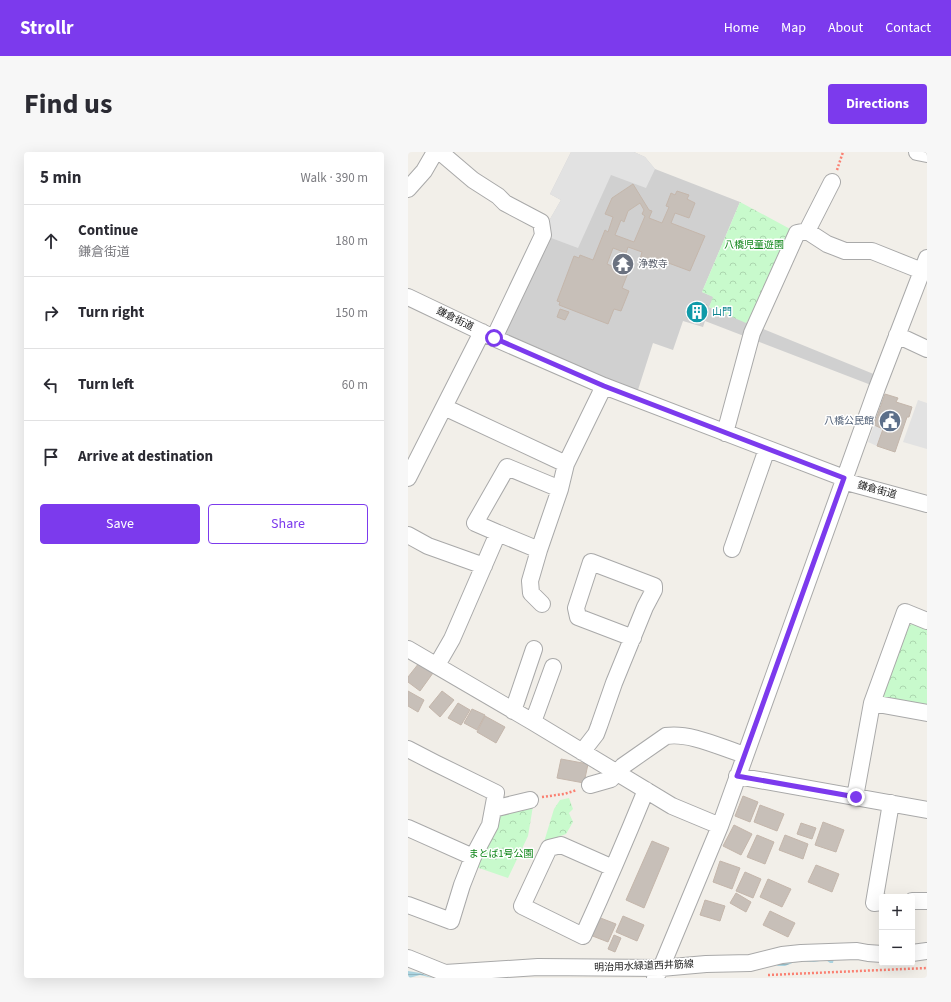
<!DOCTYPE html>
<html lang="en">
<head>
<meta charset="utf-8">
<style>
	:root { --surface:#fff; --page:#f7f7f7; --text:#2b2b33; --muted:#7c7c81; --line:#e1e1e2; --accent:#7c3aed }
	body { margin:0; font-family:"Source Sans 3","Noto Sans JP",sans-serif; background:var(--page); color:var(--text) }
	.controls { position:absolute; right:12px; bottom:12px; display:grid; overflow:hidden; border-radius:4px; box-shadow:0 4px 16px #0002 }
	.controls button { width:36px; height:36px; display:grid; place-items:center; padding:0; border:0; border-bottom:1px solid var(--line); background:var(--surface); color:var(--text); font:20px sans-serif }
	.stop { position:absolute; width:12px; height:12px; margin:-9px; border:3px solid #7c3aed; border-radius:50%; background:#fff }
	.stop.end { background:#7c3aed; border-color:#fff; box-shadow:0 1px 4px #0008 }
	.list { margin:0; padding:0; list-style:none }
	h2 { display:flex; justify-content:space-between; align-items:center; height:52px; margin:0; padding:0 16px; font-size:17px }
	h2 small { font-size:13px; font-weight:400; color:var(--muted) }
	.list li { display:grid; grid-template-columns:26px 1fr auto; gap:12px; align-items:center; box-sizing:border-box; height:72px; padding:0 16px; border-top:1px solid var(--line) }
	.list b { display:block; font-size:15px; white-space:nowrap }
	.list p { margin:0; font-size:13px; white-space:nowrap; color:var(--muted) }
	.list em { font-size:13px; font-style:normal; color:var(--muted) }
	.actions { display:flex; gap:8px; padding:12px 16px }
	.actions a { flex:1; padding:9px 0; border:1px solid var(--accent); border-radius:4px; text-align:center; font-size:14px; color:var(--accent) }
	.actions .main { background:var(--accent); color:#fff }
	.icon { flex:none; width:22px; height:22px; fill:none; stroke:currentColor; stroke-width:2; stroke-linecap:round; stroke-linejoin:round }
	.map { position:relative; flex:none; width:519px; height:826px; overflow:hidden; border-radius:4px }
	header { display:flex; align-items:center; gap:24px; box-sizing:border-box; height:56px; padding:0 20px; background:var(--accent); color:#fff }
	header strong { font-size:19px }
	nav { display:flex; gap:22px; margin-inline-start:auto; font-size:14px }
	.intro { display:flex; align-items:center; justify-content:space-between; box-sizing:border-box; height:96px; padding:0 24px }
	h1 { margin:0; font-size:28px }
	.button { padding:10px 18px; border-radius:4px; background:var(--accent); color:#fff; font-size:14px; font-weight:700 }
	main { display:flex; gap:24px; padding:0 24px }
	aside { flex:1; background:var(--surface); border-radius:4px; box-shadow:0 4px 16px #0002 }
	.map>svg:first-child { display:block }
</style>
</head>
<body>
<header>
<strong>Strollr</strong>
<nav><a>Home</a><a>Map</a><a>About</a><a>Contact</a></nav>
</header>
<div class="intro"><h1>Find us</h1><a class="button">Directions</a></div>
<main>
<aside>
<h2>5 min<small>Walk · 390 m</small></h2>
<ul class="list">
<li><svg class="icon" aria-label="ahead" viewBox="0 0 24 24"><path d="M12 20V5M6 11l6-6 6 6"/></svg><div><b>Continue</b><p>鎌倉街道</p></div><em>180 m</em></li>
<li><svg class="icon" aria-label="right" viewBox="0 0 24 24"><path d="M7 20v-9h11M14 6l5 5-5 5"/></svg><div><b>Turn right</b></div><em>150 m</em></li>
<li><svg class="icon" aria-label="left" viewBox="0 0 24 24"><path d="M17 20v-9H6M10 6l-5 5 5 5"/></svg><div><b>Turn left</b></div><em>60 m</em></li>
<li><svg class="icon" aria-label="arrive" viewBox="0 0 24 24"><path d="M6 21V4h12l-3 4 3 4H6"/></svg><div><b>Arrive at destination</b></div></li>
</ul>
<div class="actions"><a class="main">Save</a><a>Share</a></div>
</aside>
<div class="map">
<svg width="519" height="826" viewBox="0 0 519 826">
	<defs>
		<pattern id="park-crowns" width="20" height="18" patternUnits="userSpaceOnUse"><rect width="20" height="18" fill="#c8facc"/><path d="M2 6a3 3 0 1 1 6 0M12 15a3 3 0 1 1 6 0" fill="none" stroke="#acd6af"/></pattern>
		<pattern id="water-rules" width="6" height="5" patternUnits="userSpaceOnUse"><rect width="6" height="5" fill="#aad3df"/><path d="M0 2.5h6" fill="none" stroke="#92b5bf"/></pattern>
	</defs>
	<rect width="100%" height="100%" fill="#f2efe9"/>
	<path fill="#d0d0d0" d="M 163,0 L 226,0 L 237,5 L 247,17 L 332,50 L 294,140 L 306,145 L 301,155 L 468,223 L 463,233 L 297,169 L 295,175 L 275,169 L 265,198 L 245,191 L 229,241 L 97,186 L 95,179 L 138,74 L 153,48 L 142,42 Z"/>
	<path fill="url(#park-crowns)" d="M 332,50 L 384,78 L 345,162 L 338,171 L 301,155 L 305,145 L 294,140 Z
		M 504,472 L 519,477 L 519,554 L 476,546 L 474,541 L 499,474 Z
		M 161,646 L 165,657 L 161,661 L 165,670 L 158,682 L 136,690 L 146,657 L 152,648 Z
		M 125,654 L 120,684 L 100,726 L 68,715 L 91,664 L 97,659 Z"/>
	<path fill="#e2e2e2" d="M 163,0 L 226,0 L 237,5 L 247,17 L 238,36 L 203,23 L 170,96 L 138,84 L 138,74 L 153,48 L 142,42 Z
		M 510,248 L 519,251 L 519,297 L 495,290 Z
		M 466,273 L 475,277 L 469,294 L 460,290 Z"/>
	<path fill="url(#water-rules)" d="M 426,806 L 425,811 L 422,811 L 418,808 L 406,810 L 389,809 L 377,814 L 370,814 L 364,810 L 371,812 Z
		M 0,819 L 12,821 L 25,826 L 12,823 L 1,826 L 0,825 Z"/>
	<path fill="#c7bfb8" stroke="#c4b6ab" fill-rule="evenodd" d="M 225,32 L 241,58 L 244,59 L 241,66 L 254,71 L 261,55 L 258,54 L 263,41 L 267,43 L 269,39 L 281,43 L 279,47 L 287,51 L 281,66 L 267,61 L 263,71 L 297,84 L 282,119 L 247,106 L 245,112 L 232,107 L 234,100 L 220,95 L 218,101 L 205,96 L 199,112 L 220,121 L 214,136 L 221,139 L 213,159 L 206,157 L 200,172 L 151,153 L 152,150 L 149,149 L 166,104 L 171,106 L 172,103 L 185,108 L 197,78 L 200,80 L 205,65 L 197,62 L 204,46 ZM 232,51 L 236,58 L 234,62 L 237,64 L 226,90 L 207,83 L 213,68 L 216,70 L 220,59 Z
		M 285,149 L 299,153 L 293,171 L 279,166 Z
		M 152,157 L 161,160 L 157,168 L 149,165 Z
		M 477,242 L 490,246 L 488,250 L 504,255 L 501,265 L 499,265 L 487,300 L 469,294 L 475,277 L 466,273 Z
		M 11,511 L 25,521 L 12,539 L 0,530 L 0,525 Z
		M 0,539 L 16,548 L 10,560 L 0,554 Z
		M 34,539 L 46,548 L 32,565 L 21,555 Z
		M 50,551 L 62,558 L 53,573 L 40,566 Z
		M 64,557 L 77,563 L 69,578 L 56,571 Z
		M 77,564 L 97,575 L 88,591 L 69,580 Z
		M 153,607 L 180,612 L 176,631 L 149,626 Z
		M 335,644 L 350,650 L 342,670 L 327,664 Z
		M 352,653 L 376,662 L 369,679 L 346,670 Z
		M 415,670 L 436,678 L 428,700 L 407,693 Z
		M 393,671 L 408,676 L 404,687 L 389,682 Z
		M 326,673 L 344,682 L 333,703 L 315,694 Z
		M 349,683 L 366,690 L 357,712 L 339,705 Z
		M 377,683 L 400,692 L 395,707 L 371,698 Z
		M 244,689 L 261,696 L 236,756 L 218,748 Z
		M 312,709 L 332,716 L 324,737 L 305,730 Z
		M 408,713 L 431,722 L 424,740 L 400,730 Z
		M 337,720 L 353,727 L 345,746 L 328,739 Z
		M 360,727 L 383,737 L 374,755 L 352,745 Z
		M 328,741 L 343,750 L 338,760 L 322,751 Z
		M 297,748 L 317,754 L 312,769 L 292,763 Z
		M 362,759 L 387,771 L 380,785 L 355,773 Z
		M 215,764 L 236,773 L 229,789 L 208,780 Z
		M 190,765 L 208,772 L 200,790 L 182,783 Z
		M 206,783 L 213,786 L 207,800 L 200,797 Z"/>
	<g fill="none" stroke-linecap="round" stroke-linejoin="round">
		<g stroke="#a9a9a9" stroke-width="18">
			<path id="minor" d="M 32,0 L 65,28 L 90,44 L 97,51 L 133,70 L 135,83 L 86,186
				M 509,0 L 519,2
				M 0,37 L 16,19 L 27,0
				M 399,79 L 419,92 L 437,99 L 464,99 L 514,119 L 519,119
				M 0,145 L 86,186 L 196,234 L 436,326 L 442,331 L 519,352
				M 489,183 L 519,197
				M 36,255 L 158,312
				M 317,281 L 344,181 L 389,81 L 399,79 L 424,30
				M 0,326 L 74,180
				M 152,337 L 158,312 L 196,234
				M 0,383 L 20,394 L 76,414
				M 324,397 L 359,297
				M 131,398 L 122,429 L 123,441 L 134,452
				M 0,497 L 125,570 L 264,654 L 312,674
				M 29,513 L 44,487 L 90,381 L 67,371 L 99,315 L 152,337 L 131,398 L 90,381
				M 464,551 L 497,460 L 519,469
				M 105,559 L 126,497
				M 125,570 L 145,515
				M 0,597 L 27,611 L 88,641 L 82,673 L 65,705 L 54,733 L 43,769 L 0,753
				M 174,600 L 188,582 L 191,574 L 206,531 L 237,455 L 246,438 L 246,434 L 183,410 L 168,456 L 170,465 L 225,486
				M 329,624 L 519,658
				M 182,633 L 203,627 L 215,614 L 258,584 C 282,580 314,596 337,603
				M 447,645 L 464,551 L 519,561
				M 85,657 L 122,648
				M 0,676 L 65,705
				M 205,716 L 153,693 L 141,696 L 114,754 L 175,784 C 197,736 218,687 238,638
				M 504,749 L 519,749
				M 474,750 L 466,751 L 483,651
				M 504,801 L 519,799
				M 0,806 L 37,821 L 130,815 L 253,816 L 298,812 L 342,811 L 374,803 L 393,801 L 449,799 L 460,801 L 474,802
				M 247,826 L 253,816 L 312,674 L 469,236 L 519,106"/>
		</g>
		<path stroke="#fa8072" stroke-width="2.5" stroke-dasharray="2 2" stroke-linecap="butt" d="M 429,18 L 435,0
			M 134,645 L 156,642 L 169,638
			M 360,823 L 519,816"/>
		<use href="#minor" stroke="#fff" stroke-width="16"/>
	</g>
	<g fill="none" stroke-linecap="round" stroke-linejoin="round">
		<path stroke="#7c3aed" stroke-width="5" d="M 86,186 L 196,234 L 436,326 L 329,624 L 448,645"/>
	</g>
	<defs>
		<g id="temple-disc" transform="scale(1.15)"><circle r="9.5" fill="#6b7280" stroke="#fff"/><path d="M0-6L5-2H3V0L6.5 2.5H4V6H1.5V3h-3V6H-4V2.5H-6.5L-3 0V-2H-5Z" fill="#fff"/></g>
		<g id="building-disc" transform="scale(1.15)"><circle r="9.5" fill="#0f9aa8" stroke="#fff"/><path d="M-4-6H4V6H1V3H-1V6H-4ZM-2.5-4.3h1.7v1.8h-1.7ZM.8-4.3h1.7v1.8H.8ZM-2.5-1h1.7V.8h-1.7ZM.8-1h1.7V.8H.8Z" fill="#fff"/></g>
		<g id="civic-disc" transform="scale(1.15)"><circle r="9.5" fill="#5c6f8a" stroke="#fff"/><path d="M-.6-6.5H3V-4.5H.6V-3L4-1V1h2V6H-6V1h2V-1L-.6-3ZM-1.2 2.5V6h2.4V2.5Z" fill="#fff"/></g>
	</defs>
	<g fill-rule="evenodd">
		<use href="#temple-disc" x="215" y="112"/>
		<use href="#building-disc" x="289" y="160"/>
		<use href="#civic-disc" x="482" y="269"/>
	</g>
	<g text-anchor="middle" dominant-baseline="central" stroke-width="3" stroke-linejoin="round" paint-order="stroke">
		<g font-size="10" fill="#0c8416" stroke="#fff">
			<text x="346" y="93">八橋児童遊園</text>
			<text x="93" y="702">まとば1号公園</text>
		</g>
		<g font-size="10" fill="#5b616d" stroke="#fff" text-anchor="start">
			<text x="230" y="112">浄教寺</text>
		</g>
		<g font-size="10" fill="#0d838f" stroke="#fff" text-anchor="start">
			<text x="304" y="160">山門</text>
		</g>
		<g font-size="10" fill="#222" stroke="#fff">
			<text transform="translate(47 167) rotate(26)">鎌倉街道</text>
			<text transform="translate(469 338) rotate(15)">鎌倉街道</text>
			<text transform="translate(236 814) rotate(-2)">明治用水緑道西井筋線</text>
		</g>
		<g font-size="10" fill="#4e5e75" stroke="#fff" text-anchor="end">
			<text x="466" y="269">八橋公民館</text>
		</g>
	</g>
</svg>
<div class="controls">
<button>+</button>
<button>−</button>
</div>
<div class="stop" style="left:86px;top:186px"></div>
<div class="stop end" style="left:448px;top:645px"></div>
</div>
</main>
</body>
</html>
